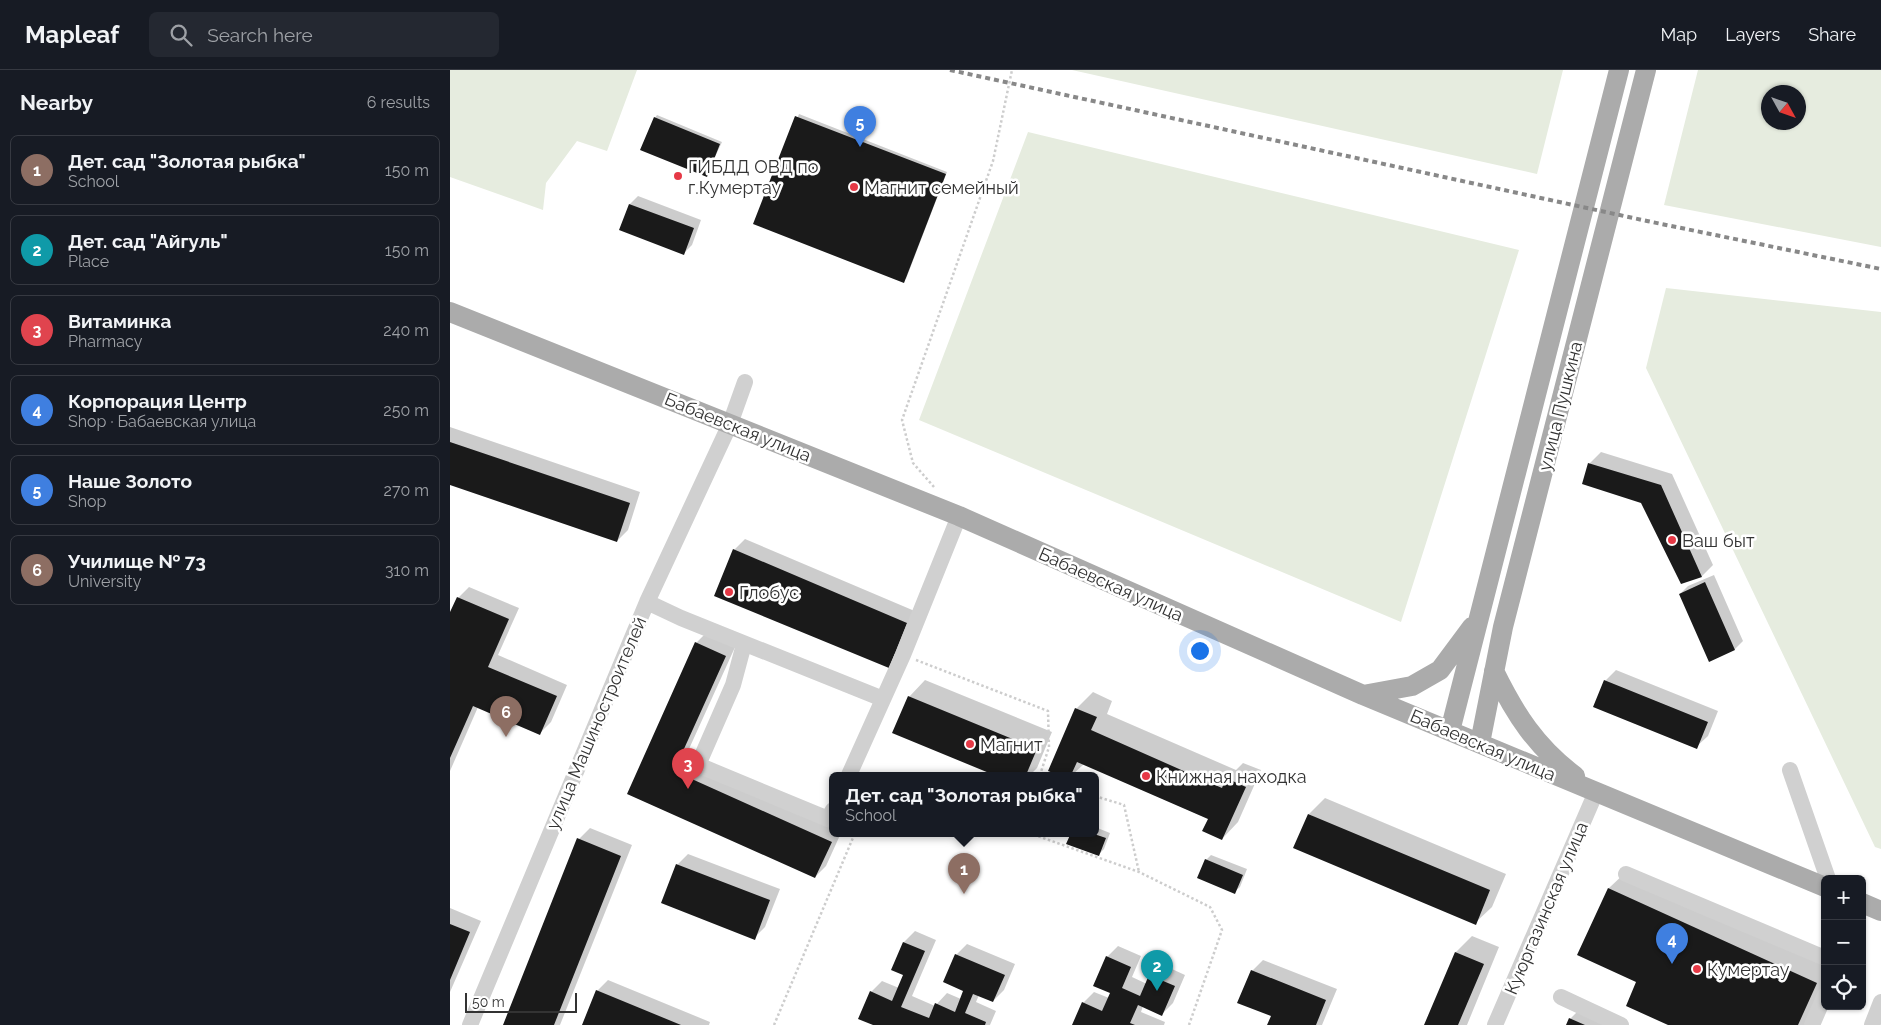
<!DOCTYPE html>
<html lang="en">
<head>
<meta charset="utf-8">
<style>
	:root { --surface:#171b24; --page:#242831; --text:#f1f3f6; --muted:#9ea1a6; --line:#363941; --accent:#d93025 }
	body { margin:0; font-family:Raleway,sans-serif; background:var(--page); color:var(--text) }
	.controls { position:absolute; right:15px; bottom:15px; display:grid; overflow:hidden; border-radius:8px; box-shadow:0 1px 4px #0004 }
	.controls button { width:45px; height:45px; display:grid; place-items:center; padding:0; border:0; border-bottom:1px solid var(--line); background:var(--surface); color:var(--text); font:25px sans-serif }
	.compass { position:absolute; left:1311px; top:15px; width:45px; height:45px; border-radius:50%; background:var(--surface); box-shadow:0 1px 4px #0004; rotate:130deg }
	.scale { position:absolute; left:15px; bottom:12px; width:112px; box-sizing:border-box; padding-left:5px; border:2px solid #333; border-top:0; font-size:14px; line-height:18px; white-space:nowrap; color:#333; -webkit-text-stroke:4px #fff; paint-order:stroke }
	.you { position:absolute; left:749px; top:580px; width:18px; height:18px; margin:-12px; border:4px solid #fff; border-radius:50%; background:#1a73e8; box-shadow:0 0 0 8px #1a73e833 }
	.badge { display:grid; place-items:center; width:32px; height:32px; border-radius:50%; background:var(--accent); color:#fff; font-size:16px; font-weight:700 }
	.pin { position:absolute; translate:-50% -41px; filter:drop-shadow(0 1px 2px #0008) }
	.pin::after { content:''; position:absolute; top:26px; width:18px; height:15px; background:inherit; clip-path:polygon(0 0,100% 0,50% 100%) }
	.popup { position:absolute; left:379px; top:702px; width:270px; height:65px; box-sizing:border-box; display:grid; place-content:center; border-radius:8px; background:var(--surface); filter:drop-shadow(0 1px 4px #0005); font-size:16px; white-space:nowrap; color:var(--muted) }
	.popup b { font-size:19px; color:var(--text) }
	.popup::after { content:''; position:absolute; left:50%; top:100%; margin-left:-10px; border:10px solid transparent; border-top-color:var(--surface) }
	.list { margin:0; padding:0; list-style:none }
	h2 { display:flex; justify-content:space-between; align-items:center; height:65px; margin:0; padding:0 20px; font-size:21px }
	h2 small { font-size:16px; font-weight:400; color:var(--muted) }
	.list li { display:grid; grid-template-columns:32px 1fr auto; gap:15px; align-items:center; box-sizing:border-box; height:70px; margin:0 10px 10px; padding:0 10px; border:1px solid var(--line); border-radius:8px }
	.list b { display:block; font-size:19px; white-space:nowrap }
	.list p { margin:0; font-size:16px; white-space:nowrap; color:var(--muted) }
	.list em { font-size:16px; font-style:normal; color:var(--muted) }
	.icon { flex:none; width:28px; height:28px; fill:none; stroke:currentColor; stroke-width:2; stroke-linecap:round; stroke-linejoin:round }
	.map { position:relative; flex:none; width:1431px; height:955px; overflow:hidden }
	header { display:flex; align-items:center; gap:30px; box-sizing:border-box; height:70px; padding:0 25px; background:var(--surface); border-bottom:1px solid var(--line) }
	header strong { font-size:24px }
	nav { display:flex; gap:28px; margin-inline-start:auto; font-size:18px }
	.search { width:350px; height:45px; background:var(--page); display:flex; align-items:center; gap:12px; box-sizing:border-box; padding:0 18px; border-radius:8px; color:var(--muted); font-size:19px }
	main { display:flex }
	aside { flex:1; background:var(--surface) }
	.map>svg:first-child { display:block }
</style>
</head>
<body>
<header>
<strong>Mapleaf</strong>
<div class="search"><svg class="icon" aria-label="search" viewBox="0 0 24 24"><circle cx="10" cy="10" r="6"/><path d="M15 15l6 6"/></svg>Search here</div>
<nav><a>Map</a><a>Layers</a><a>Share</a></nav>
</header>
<main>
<aside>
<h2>Nearby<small>6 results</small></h2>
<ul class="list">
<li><span class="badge" style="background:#8d6e63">1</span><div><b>Дет. сад &quot;Золотая рыбка&quot;</b><p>School</p></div><em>150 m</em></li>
<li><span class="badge" style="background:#0f9aa8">2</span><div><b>Дет. сад &quot;Айгуль&quot;</b><p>Place</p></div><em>150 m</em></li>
<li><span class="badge" style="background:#e0444e">3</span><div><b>Витаминка</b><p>Pharmacy</p></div><em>240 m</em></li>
<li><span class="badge" style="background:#3f7fe0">4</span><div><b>Корпорация Центр</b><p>Shop · Бабаевская улица</p></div><em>250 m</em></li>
<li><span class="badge" style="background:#3f7fe0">5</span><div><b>Наше Золото</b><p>Shop</p></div><em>270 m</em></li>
<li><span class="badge" style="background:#8d6e63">6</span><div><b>Училище № 73</b><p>University</p></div><em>310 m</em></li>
</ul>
</aside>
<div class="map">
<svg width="1431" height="955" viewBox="0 0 1431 955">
	<rect width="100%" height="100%" fill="#fff"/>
	<path fill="#e6ecdf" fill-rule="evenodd" d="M 0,0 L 187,0 L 157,81 L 127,71 L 96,113 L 93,140 L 0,107 Z
		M 622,0 L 1113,0 L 1087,104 Z
		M 1248,0 L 1431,0 L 1431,177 L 1214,135 ZM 1348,22 L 1348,52 L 1318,52 L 1318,22 Z
		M 578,62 L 1069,180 L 951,552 L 469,350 Z
		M 1216,218 L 1431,242 L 1431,779 L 1425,777 L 1196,298 Z"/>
	<path fill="#0003" d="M 349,44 L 497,102 L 456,209 L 304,153 Z
		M 207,45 L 272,72 L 256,106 L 205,48 Z
		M 188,126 L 251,150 L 242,175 L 234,183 L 171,160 L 180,134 Z
		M 0,357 L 190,422 L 178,460 L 167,471 L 0,413 Z
		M 1151,382 L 1222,404 L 1263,495 L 1252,506 L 1231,513 L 1192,432 L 1134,414 L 1140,393 Z
		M 295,469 L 467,542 L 450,586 L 284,480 Z
		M 1264,505 L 1293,571 L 1285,579 L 1259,590 L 1230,524 L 1238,516 Z
		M 19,517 L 69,538 L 48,585 L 117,615 L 101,652 L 90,663 L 28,637 L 0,701 L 0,545 L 8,528 Z
		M 257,562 L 286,575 L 234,690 L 383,756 L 383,763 L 391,763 L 376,796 L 365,807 L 178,724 L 246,573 Z
		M 1166,600 L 1268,641 L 1258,666 L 1246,677 L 1155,611 Z
		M 475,610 L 602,662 L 587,698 L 580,705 L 547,705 L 444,663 L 459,627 Z
		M 643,622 L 662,631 L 657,644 L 786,700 L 793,693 L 811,700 L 788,752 L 772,769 L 759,749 L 634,694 L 622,705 L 611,705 L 600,700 L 626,639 Z
		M 875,728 L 1056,804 L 1042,837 L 1025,853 L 859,744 Z
		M 645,757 L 660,763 L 654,779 L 649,784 L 618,773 L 622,763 L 645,763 Z
		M 140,758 L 182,775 L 110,955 L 55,955 L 129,769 Z
		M 238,784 L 330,819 L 315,857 L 304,868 L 227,795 Z
		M 761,785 L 797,799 L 790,817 L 784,822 L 756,790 Z
		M 1176,802 L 1375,893 L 1375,914 L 1356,955 L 1221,955 L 1188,912 L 1129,885 L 1159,818 Z
		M 0,838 L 31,851 L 0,922 Z
		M 465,861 L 486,870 L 462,926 L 485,936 L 497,923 L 511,929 L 515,920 L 506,885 L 517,874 L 565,894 L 554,920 L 543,931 L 529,925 L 526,932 L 546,941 L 540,955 L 426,955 L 421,922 L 432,911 L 449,918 L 455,904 L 443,899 L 454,872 Z
		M 1022,866 L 1049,877 L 1017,955 L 976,955 L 1006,882 Z
		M 668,876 L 691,886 L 682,907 L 697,914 L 700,905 L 711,894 L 735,905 L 723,933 L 712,944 L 693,936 L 691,942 L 715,952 L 714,955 L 624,955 L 633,933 L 644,922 L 659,928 L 662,923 L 657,887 Z
		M 813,890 L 887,919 L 872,955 L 819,955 L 822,946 L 802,901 Z
		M 158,910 L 260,952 L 259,955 L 133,955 L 147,921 Z
		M 1129,940 L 1161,955 L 1118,955 L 1120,949 Z"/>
	<path fill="#1a1a1a" d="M 345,46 L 496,104 L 454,213 L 303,154 Z
		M 204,47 L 270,74 L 257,107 L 190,80 Z
		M 179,134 L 244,158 L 234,185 L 169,160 Z
		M 0,372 L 180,433 L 167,472 L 0,415 Z
		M 1138,393 L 1211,415 L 1252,507 L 1231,514 L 1191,433 L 1132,414 Z
		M 283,479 L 457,553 L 439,598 L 264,526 Z
		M 1255,512 L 1285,580 L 1259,592 L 1229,524 Z
		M 7,527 L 59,549 L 38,597 L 107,626 L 90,665 L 23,636 L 0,688 L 0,542 Z
		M 245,572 L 276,586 L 224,701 L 382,772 L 365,808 L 177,724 Z
		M 1154,610 L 1258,652 L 1247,679 L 1143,637 Z
		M 458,626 L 587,679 L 576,705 L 544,705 L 442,663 Z
		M 625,638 L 647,647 L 641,660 L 772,718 L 776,708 L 796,717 L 772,770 L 752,761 L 758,749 L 627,692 L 621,705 L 608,705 L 598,701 Z
		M 858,744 L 1040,820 L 1026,855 L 843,778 Z
		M 621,763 L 641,763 L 656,768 L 649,786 L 616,774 Z
		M 127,768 L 171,786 L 104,955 L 53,955 Z
		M 755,789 L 793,805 L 785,824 L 747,808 Z
		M 226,794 L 320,830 L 305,870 L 211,833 Z
		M 1158,818 L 1367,913 L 1348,955 L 1218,955 L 1176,936 L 1186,912 L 1127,885 Z
		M 0,854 L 20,862 L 0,910 Z
		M 453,872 L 475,881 L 451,937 L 479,948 L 485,933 L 505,942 L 513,921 L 493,912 L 505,884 L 555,905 L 543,932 L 523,924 L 515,943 L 536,952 L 535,955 L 423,955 L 408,949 L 420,921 L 442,931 L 453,905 L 441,900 Z
		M 1005,882 L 1034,894 L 1008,955 L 974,955 Z
		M 656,886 L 681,897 L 672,918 L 690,926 L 699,905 L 725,916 L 712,946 L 688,935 L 680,953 L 685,955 L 622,955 L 632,932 L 652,941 L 660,923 L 643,916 Z
		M 801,900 L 876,930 L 866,955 L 817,955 L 821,946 L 787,933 Z
		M 146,920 L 231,955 L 132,955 Z
		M 1119,948 L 1135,955 L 1116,955 Z"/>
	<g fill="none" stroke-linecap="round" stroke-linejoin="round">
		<path stroke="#cdcdcd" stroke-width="2.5" stroke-dasharray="2.5 2.5" stroke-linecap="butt" d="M 484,417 L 463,393 L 452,350 L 543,91 L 562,0
			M 466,590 L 598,641 L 599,677 L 590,705
			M 645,726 L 674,735 L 689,802
			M 579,763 L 689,802 L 760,837 L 772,860 L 739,955
			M 324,955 L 405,763"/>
		<path stroke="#d0d0d0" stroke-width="16" d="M 197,532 L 231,548 L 433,629
			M 294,574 L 283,615 L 248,695 L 378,749 L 383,740
			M 1340,700 L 1378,809
			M 399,705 L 453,585 L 509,446
			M 1176,804 L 1375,888
			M 1111,927 L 1171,955
			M 20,955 L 197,532 L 280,354 L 295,312
			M 1045,955 L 1146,722
			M 1362,955 L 1375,925
			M 1422,955 L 1431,932"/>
		<path stroke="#ababab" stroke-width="20" d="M 0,242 L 509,446 L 913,625 L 1375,817
			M 1044,601 C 1065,644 1086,677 1125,706
			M 913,625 L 962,616 L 990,600 L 1022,557
			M 1000,661 L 1169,0
			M 1030,673 L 1053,557 L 1196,0
			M 1412,833 L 1431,841"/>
		<path stroke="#888" stroke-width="4" stroke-dasharray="5 4" stroke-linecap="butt" d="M 500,0 L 1197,151 L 1431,199"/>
	</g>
	<g fill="#e63946" stroke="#fff" stroke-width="2">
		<circle cx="228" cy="106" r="5"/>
		<circle cx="404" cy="117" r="5"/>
		<circle cx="1222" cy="470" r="5"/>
		<circle cx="279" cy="522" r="5"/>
		<circle cx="520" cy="674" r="5"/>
		<circle cx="696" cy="706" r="5"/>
		<circle cx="1247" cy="899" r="5"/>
	</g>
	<g text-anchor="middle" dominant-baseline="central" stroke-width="5" stroke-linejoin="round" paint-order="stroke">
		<g font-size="18" fill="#333" stroke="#fff" text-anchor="start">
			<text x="238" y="96">ГИБДД ОВД по<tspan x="238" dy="21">г.Кумертау</tspan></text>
			<text x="414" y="117">Магнит семейный</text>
			<text x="1232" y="470">Ваш быт</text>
			<text x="289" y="522">Глобус</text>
			<text x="530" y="674">Магнит</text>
			<text x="706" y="706">Книжная находка</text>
			<text x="1257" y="899">Кумертау</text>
		</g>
		<g font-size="18" fill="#333" stroke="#fff">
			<text transform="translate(1110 336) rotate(-76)">улица Пушкина</text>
			<text transform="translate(288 357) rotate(22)">Бабаевская улица</text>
			<text transform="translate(661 514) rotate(24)">Бабаевская улица</text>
			<text transform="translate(146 653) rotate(-67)">улица Машиностроителей</text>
			<text transform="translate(1033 675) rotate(23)">Бабаевская улица</text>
			<text transform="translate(1096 838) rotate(-67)">Куюргазинская улица</text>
		</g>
	</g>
</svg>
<div class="controls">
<button>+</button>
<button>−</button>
<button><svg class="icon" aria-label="locate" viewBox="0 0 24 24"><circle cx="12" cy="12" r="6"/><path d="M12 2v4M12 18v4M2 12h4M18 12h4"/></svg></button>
</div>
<svg class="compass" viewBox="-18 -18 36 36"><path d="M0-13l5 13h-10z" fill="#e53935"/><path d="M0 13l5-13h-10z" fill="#9ea1a6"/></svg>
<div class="scale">50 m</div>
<div class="you"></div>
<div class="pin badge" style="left:514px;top:824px;background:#8d6e63">1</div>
<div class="popup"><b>Дет. сад &quot;Золотая рыбка&quot;</b>School</div>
<div class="pin badge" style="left:707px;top:921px;background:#0f9aa8">2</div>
<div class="pin badge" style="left:238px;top:719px;background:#e0444e">3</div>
<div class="pin badge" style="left:1222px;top:894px;background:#3f7fe0">4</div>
<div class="pin badge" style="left:410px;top:77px;background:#3f7fe0">5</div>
<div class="pin badge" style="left:56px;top:667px;background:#8d6e63">6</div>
</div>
</main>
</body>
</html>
